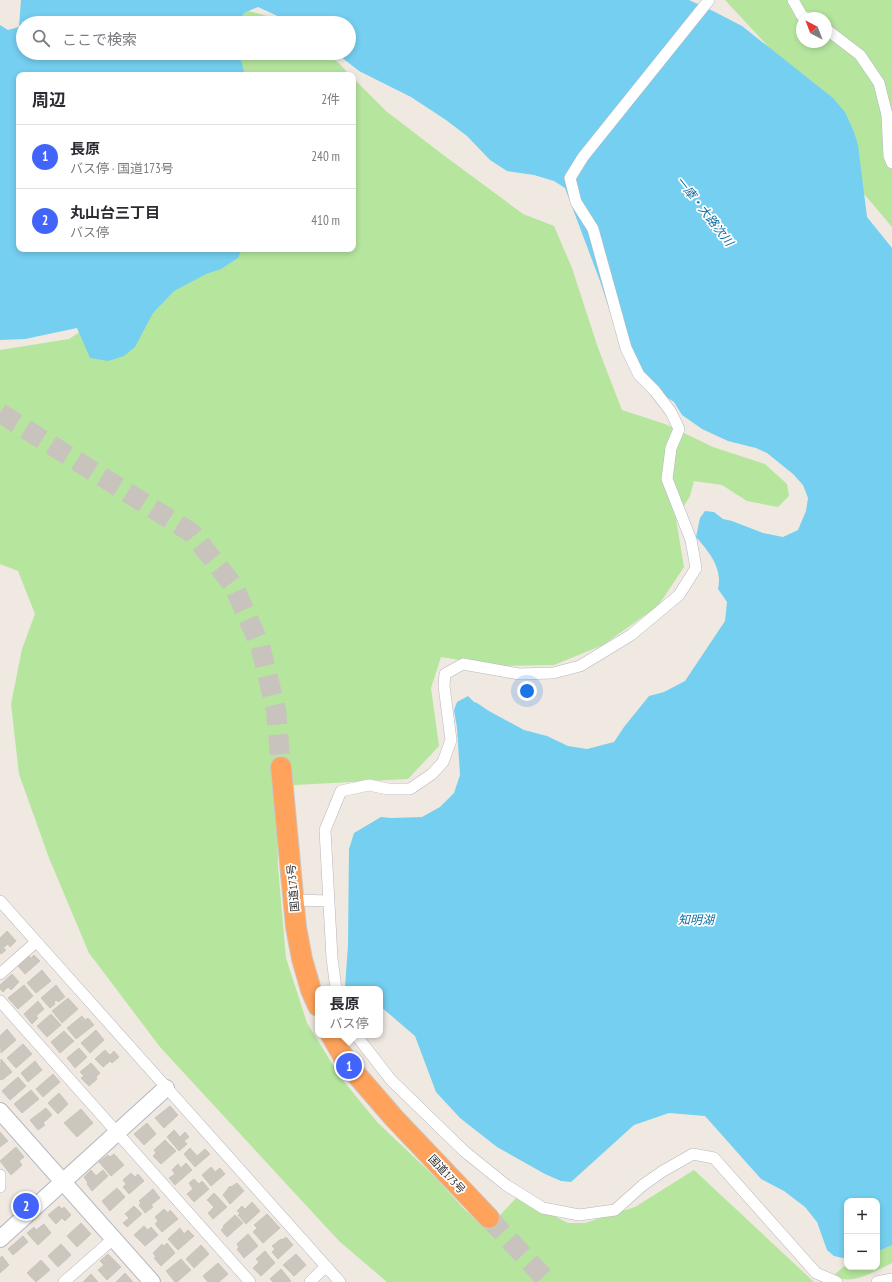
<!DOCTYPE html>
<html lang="ja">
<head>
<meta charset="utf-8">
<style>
	:root { --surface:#fff; --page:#f7f7f7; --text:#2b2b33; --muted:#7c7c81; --line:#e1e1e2; --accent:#4264fb }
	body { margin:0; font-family:"PT Sans Narrow","Noto Sans JP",sans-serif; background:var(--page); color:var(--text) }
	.controls { position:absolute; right:12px; bottom:12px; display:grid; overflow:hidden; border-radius:8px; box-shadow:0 2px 6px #0003 }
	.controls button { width:36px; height:36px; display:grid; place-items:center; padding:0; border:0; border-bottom:1px solid var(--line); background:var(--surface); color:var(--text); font:20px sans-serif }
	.compass { position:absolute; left:796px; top:12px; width:36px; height:36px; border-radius:50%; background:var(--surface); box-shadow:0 2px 6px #0003; rotate:318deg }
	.you { position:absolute; left:527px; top:691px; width:14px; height:14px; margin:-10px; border:3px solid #fff; border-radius:50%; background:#1a73e8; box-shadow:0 0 0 6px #1a73e833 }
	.badge { display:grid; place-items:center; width:26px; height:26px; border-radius:50%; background:var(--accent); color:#fff; font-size:13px; font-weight:700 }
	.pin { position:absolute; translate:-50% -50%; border:2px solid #fff; box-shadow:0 1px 4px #0006 }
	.popup { position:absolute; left:315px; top:986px; width:68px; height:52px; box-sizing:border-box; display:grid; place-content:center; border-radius:8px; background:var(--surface); filter:drop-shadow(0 1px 3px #0005); font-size:13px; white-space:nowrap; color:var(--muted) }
	.popup b { font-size:15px; color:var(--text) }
	.popup::after { content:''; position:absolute; left:50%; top:100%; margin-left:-8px; border:8px solid transparent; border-top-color:var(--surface) }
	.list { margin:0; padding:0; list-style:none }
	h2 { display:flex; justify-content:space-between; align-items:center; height:52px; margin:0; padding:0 16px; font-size:17px }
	h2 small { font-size:13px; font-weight:400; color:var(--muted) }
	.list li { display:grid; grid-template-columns:26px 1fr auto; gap:12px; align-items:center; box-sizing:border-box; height:64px; padding:0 16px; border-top:1px solid var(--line) }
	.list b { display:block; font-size:15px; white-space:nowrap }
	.list p { margin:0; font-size:13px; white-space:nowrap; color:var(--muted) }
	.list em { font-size:13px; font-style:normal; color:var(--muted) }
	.icon { flex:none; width:22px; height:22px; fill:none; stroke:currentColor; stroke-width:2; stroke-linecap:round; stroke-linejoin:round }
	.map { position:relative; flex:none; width:892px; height:1282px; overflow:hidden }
	.search { position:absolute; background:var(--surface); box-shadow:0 2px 6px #0003; left:16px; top:16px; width:340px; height:44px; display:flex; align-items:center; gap:10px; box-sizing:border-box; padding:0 14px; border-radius:22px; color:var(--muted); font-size:15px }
	.panel { position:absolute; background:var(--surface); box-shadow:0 2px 6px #0003; left:16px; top:72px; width:340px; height:180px; border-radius:8px }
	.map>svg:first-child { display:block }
</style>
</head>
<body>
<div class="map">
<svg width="892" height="1282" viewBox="0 0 892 1282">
	<rect width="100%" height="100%" fill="#efe9e1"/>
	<path fill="#b6e59e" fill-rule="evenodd" d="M 725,0 L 892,0 L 892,227 L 849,176 L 813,100 L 765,43 ZM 802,18 L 826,18 L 826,42 L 802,42 Z
		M 224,4 L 267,16 L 285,23 L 200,23 Z
		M 201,53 L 329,53 L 350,75 L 202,75 Z
		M 353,78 L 386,111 L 442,154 L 523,214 L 554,226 L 572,268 L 598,348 L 622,410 L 665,424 L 713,447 L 765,464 L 787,484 L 789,496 L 778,507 L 747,501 L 722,485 L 694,481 L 690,496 L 676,519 L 684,567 L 658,606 L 603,645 L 554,665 L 498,666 L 441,657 L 431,688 L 439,746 L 408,779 L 276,786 L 278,867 L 286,958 L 307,1023 L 341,1078 L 377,1122 L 436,1178 L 464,1209 L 487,1229 L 517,1197 L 568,1223 L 585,1223 L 635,1207 L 694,1170 L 814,1282 L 387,1282 L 339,1241 L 160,1047 L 89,953 L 49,858 L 19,774 L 11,704 L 22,649 L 35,614 L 18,571 L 0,564 L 0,350 L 69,339 L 126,301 L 181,249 L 353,249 Z
		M 892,1245 L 892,1263 C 879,1269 858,1282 843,1279 C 840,1279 837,1276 835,1274 L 847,1264 L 847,1267 L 877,1267 L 877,1252 Z"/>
	<path fill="#75cff0" d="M 21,0 L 689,0 L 713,11 L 742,26 L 833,98 L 845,112 L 854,132 L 858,145 L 867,217 L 892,248 L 892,1245 L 877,1252 L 877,1201 L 847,1201 L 847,1259 L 834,1256 L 827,1250 L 817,1222 L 805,1207 L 784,1191 L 761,1179 L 705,1116 L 669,1113 L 634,1125 L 571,1182 L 561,1181 L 545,1174 L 497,1147 L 460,1118 L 436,1092 L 415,1036 L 380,1006 L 380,989 L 345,989 L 345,987 L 348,945 L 349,849 L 354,833 L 381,817 L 391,818 L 422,817 L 440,807 L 454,793 L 460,775 L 457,728 L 454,710 L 457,702 L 468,696 L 474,702 L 477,703 L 489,711 L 524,730 L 547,736 L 568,746 L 587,749 L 614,742 L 624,727 L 649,696 L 664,692 L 685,681 L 725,621 L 727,602 L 718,589 C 723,568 709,552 696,537 L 700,518 L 705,511 L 714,512 L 723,519 L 732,521 L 763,533 L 783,537 L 798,530 L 806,511 L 808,498 L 803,485 L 793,474 L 767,453 L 756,448 L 728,441 L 702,429 L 682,415 L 674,402 L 637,378 L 626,361 L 600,281 L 565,188 L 554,181 L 534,175 L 507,171 L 490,160 L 467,136 L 446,120 L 411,97 L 359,71 L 336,53 L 349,53 L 349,23 L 293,23 L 258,7 L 244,13 L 238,23 L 23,23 L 23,53 L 239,53 L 245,75 L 19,75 L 19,249 L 242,249 L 238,258 L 221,269 L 206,274 L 174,291 L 153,313 L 135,347 L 124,356 L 108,361 L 90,358 L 77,328 L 25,339 L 0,340 L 0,25 L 8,30 L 19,27 Z"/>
	<path fill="#cbc7bf" stroke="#cbc5ba" d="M 7,931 L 16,941 L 10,947 L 8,944 L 3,948 L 6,950 L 1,954 L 0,953 L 0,938 Z
		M 34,955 L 40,961 L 25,974 L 18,966 L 29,956 L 31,958 Z
		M 42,970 L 51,981 L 36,993 L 27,983 Z
		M 12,974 L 19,982 L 11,990 L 8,987 L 3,992 L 0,989 L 0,985 Z
		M 24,985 L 33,996 L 18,1009 L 8,998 Z
		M 56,985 L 65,997 L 58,1002 L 56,1000 L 54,1002 L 55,1004 L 50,1008 L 41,998 Z
		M 68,998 L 78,1009 L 62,1023 L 52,1011 Z
		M 38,1001 L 44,1009 L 36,1016 L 38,1018 L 32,1024 L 24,1014 Z
		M 51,1014 L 61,1025 L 47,1037 L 37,1026 Z
		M 82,1016 L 85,1020 L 88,1018 L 94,1025 L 76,1039 L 67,1028 Z
		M 7,1029 L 16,1040 L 1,1053 L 0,1036 Z
		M 96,1030 L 104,1040 L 90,1053 L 81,1043 Z
		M 64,1031 L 74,1041 L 60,1053 L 51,1042 Z
		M 23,1044 L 32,1054 L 16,1068 L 7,1058 Z
		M 79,1048 L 87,1057 L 75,1068 L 67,1058 Z
		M 105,1050 L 110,1055 L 114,1051 L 119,1057 L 112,1063 L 110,1061 L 103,1067 L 95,1059 Z
		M 1,1059 L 12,1072 L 2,1080 L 1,1079 L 0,1080 Z
		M 35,1061 L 42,1070 L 28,1082 L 21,1073 Z
		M 91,1063 L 100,1073 L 96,1077 L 97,1079 L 89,1086 L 81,1078 L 84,1076 L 80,1072 Z
		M 53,1074 L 60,1082 L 43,1097 L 36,1089 Z
		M 18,1077 L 26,1086 L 10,1100 L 2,1091 Z
		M 31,1090 L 39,1099 L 22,1113 L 14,1104 Z
		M 59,1093 L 68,1104 L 58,1114 L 48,1103 Z
		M 170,1106 L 178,1115 L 164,1128 L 155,1118 Z
		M 46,1108 L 52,1115 L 43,1123 L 45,1125 L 38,1130 L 30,1120 Z
		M 81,1109 L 93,1123 L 77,1137 L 64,1123 Z
		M 147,1123 L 156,1134 L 144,1145 L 134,1134 Z
		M 174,1130 L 180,1137 L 185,1132 L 189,1137 L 184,1141 L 187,1144 L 179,1151 L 167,1137 Z
		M 0,1132 L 8,1141 L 0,1147 Z
		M 165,1140 L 176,1151 L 161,1164 L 153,1156 L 156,1153 L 154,1150 Z
		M 16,1147 L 24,1157 L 19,1161 L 22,1165 L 11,1175 L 0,1161 Z
		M 190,1148 L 197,1156 L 205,1149 L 210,1154 L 195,1167 L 184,1154 Z
		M 114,1154 L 124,1165 L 111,1176 L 99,1162 L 108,1155 L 110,1157 Z
		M 186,1163 L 192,1170 L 175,1185 L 169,1178 L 175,1174 L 172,1170 L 178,1164 L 181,1168 Z
		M 211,1167 L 215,1172 L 220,1168 L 225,1174 L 211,1186 L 202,1175 Z
		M 91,1170 L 96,1176 L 103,1170 L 108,1176 L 92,1191 L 87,1184 L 88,1183 L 84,1177 Z
		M 131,1173 L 135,1177 L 138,1174 L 144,1181 L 129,1194 L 123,1187 L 126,1184 L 123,1180 Z
		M 194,1179 L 199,1184 L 202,1181 L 209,1189 L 194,1202 L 187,1194 L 193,1189 L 189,1183 Z
		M 237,1183 L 244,1191 L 230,1204 L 223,1195 L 230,1186 L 231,1187 Z
		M 117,1188 L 125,1197 L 110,1211 L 102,1201 Z
		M 153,1189 L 160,1198 L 151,1205 L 153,1207 L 145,1213 L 139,1205 L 141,1203 L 139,1201 Z
		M 214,1193 L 227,1207 L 213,1219 L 208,1213 L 214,1207 L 207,1200 Z
		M 252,1202 L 260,1211 L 246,1224 L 238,1215 L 240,1213 L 237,1211 L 242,1206 L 245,1209 Z
		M 59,1206 L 62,1209 L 64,1207 L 71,1215 L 65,1221 L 62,1218 L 56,1224 L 48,1215 Z
		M 134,1206 L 142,1214 L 127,1227 L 123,1223 L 129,1218 L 125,1214 Z
		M 164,1209 L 168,1213 L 170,1210 L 178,1219 L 162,1232 L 155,1224 L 158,1221 L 155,1217 Z
		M 267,1214 L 280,1228 L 263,1243 L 253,1232 L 257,1228 L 254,1225 Z
		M 235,1215 L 243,1223 L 227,1237 L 221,1230 L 224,1227 L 223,1226 Z
		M 81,1223 L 91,1234 L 77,1247 L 67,1236 Z
		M 44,1224 L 51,1233 L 38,1245 L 27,1233 L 34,1227 L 36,1230 Z
		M 144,1226 L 148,1230 L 151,1227 L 158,1235 L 145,1246 L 134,1235 Z
		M 180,1228 L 184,1234 L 188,1230 L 194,1236 L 178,1250 L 168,1239 Z
		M 248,1234 L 258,1246 L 244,1258 L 237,1249 L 239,1247 L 237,1244 Z
		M 23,1236 L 28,1242 L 13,1255 L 8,1249 Z
		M 286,1237 L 293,1245 L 278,1259 L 272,1252 L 275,1249 L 272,1246 L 281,1239 L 282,1240 Z
		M 167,1243 L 175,1253 L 161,1266 L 154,1258 L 156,1257 L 153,1253 L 162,1244 L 164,1246 Z
		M 61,1244 L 71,1255 L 58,1267 L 48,1256 Z
		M 201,1245 L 209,1254 L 194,1268 L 186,1259 Z
		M 265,1251 L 275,1263 L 261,1276 L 253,1268 L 259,1262 L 256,1259 Z
		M 108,1254 L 121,1267 L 107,1280 L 98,1270 L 104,1265 L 100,1261 Z
		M 296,1254 L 306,1265 L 294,1276 L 283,1265 Z
		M 2,1256 L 9,1265 L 0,1273 L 0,1258 Z
		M 181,1259 L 191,1270 L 177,1282 L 175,1282 L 166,1271 Z
		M 41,1260 L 50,1270 L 36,1282 L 27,1273 Z
		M 218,1263 L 228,1274 L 219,1282 L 208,1282 L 203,1276 Z
		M 281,1269 L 291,1281 L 289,1282 L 273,1282 L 270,1279 Z
		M 125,1273 L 133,1282 L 116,1282 Z
		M 91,1274 L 98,1282 L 83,1282 Z"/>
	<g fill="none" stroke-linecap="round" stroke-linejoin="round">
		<path stroke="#c8c4bd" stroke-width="20" stroke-dasharray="20 10" stroke-linecap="butt" d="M 0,413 L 192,533 L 233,585 L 260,645 L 276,710 L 281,767
			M 489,1218 L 548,1282"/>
		<g stroke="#b4b7c1" stroke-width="12">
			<path id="street" d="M 793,0 L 802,16 L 806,18
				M 826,29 L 860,55 L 879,83 L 887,115 L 889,156 L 892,163
				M 294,900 L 329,901
				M 0,901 L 340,1282
				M 0,974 L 36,942
				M 336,989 L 332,958 L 325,830 L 341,791 L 369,785 L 388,789 L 410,789 L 432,774 L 443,762 L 451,740 L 444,686 L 445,674 L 463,664 L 519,674 L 553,673 L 580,666 L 631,635 L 679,595 L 696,568 L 691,540 L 667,479 L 671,448 L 679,429 L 671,412 L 655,391 L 639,375 L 626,348 L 593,229 L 576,202 L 570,178 L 583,157 L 709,0
				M 0,1001 L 250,1282
				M 356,1035 L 391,1080 L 464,1151 L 506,1185 L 543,1208 L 579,1215 L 615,1210 L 643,1185 L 663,1171 L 693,1154 L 714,1158 L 816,1273 L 837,1282
				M 0,1175 L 0,1187
				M 64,1282 L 113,1239
				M 310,1282 L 326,1266
				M 877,1282 L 892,1279"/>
		</g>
		<g stroke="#b4b7c1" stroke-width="18">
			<path id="secondary" d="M 0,1111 L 152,1282
				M 0,1239 L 166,1088"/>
		</g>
		<g stroke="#c9c9c9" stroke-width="22">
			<path id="highway" d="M 281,767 L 296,927 L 302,959 L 311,990 L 318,1006
				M 331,1035 L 349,1066 L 394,1118 L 489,1218"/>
		</g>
		<use href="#street" stroke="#fff" stroke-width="11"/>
		<use href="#secondary" stroke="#fff" stroke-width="16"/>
		<use href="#highway" stroke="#ffa35c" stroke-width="20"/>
	</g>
	<g text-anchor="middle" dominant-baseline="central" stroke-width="3.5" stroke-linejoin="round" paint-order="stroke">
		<g font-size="11" fill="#2e2e2e" stroke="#fff">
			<text transform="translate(293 888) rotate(-95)">国道173号</text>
			<text transform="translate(447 1174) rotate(47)">国道173号</text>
		</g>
		<g font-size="12" font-style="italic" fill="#0d6fa3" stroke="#fff">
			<text transform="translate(705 211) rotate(52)">一庫・大路次川</text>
			<text x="696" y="919">知明湖</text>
		</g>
	</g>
</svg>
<div class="controls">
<button>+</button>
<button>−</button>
</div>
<svg class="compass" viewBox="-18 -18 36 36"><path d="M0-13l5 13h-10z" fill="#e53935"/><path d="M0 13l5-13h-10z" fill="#7c7c81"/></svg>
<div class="you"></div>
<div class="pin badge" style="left:349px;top:1066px">1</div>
<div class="popup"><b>長原</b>バス停</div>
<div class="pin badge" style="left:26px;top:1206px">2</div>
<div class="search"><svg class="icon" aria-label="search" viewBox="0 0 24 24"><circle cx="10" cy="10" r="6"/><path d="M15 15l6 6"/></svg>ここで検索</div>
<section class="panel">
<h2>周辺<small>2件</small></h2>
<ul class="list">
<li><span class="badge">1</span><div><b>長原</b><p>バス停 · 国道173号</p></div><em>240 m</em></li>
<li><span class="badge">2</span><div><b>丸山台三丁目</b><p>バス停</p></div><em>410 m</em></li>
</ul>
</section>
</div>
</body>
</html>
